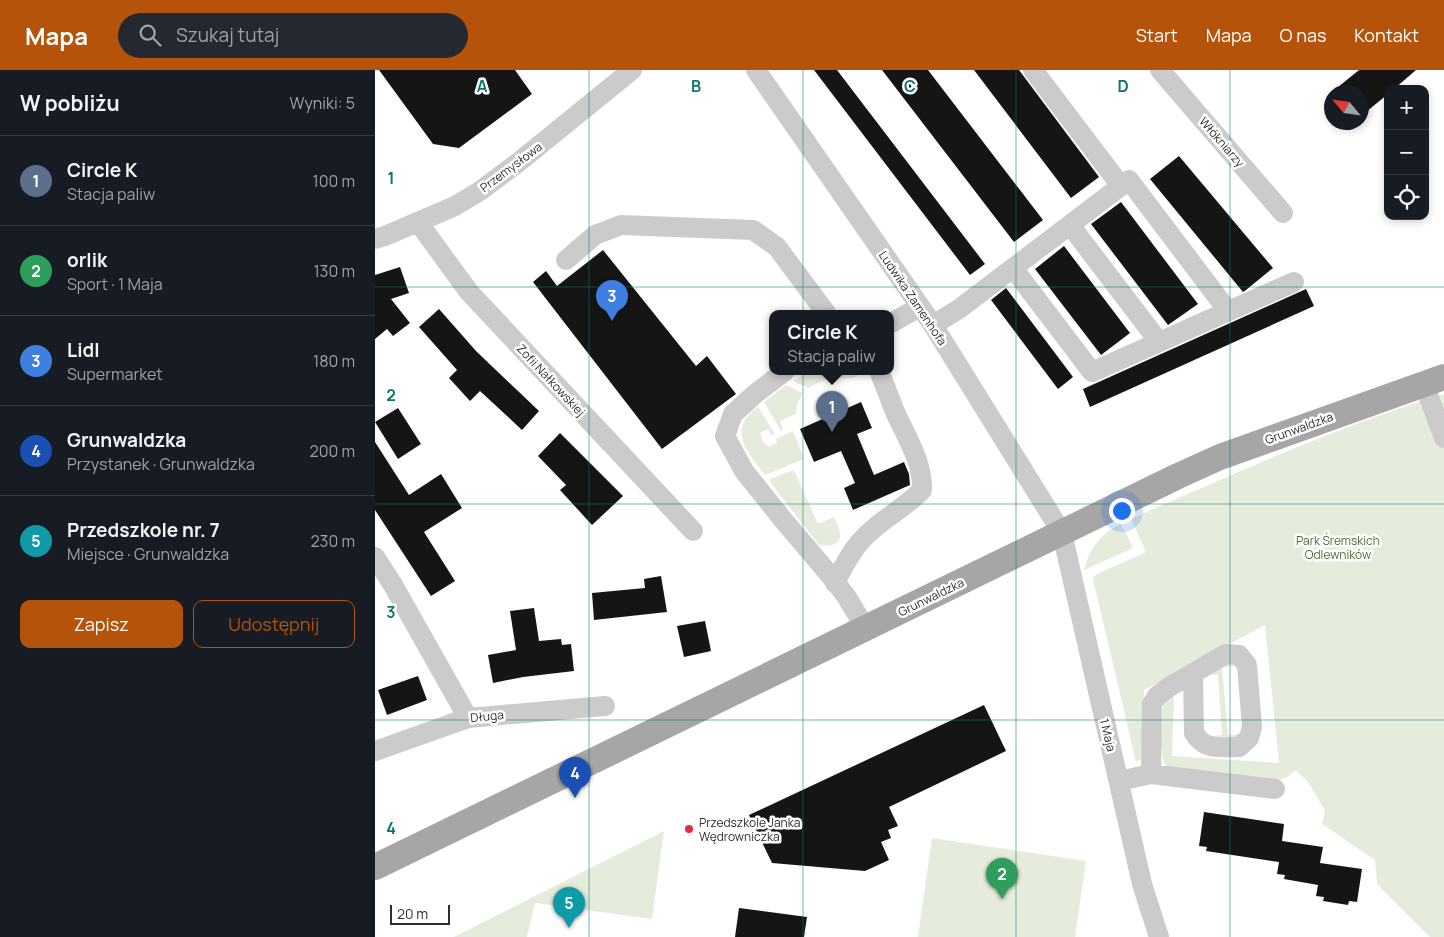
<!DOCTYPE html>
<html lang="pl">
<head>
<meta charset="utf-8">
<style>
	:root { --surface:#171b24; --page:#242831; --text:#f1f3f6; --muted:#9ea1a6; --line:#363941; --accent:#b45309 }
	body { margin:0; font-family:Manrope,sans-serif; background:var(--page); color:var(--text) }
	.controls { position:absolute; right:15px; top:15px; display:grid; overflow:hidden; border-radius:10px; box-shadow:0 2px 8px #0003 }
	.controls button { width:45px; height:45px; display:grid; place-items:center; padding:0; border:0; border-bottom:1px solid var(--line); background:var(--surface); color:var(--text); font:25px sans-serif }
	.compass { position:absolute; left:949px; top:15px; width:45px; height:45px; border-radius:50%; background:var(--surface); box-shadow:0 2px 8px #0003; rotate:299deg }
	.scale { position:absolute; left:15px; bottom:12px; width:60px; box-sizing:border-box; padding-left:5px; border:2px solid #2e2e2e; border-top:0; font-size:14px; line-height:18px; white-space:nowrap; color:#2e2e2e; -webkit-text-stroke:4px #fff; paint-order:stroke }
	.you { position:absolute; left:746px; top:440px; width:18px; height:18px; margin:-12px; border:4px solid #fff; border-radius:50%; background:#1a73e8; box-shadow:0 0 0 8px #1a73e833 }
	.badge { display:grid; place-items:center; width:32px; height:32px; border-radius:50%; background:var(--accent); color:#fff; font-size:16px; font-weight:700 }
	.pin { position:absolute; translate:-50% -41px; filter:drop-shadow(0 1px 2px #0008) }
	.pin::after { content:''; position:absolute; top:26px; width:18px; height:15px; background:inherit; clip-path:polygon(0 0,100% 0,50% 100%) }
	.popup { position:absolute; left:394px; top:240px; width:125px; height:65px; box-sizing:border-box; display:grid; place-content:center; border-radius:10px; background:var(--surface); filter:drop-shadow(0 1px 4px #0005); font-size:16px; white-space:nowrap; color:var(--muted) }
	.popup b { font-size:19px; color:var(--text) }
	.popup::after { content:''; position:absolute; left:50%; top:100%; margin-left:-10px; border:10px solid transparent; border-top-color:var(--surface) }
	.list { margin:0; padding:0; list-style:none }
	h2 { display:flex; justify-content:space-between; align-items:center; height:65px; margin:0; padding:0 20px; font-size:21px }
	h2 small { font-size:16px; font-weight:400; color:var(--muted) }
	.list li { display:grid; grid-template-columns:32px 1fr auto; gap:15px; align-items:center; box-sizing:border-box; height:90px; padding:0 20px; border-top:1px solid var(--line) }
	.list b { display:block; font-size:19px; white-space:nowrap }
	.list p { margin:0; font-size:16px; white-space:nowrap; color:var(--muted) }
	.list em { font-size:16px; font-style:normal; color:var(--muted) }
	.actions { display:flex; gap:10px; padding:15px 20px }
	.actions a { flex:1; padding:11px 0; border:1px solid var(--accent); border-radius:10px; text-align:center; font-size:18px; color:var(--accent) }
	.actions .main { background:var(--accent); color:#fff }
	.icon { flex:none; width:28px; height:28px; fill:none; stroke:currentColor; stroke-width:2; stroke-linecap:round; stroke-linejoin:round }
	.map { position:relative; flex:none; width:1069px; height:867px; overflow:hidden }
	header { display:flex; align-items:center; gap:30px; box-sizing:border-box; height:70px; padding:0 25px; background:var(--accent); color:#fff }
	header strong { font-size:24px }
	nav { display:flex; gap:28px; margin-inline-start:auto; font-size:18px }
	.search { width:350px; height:45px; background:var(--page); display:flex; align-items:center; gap:12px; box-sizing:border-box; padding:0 18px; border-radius:28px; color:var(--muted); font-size:19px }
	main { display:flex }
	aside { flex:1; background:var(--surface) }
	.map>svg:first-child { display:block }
</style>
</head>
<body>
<header>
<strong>Mapa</strong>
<div class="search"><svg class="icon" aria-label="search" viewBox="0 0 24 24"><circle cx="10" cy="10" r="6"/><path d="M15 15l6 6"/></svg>Szukaj tutaj</div>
<nav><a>Start</a><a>Mapa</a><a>O nas</a><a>Kontakt</a></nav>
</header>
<main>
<aside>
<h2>W pobliżu<small>Wyniki: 5</small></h2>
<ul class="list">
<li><span class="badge" style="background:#5c6f8a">1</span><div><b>Circle K</b><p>Stacja paliw</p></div><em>100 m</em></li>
<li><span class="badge" style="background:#2e9e5b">2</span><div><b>orlik</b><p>Sport · 1 Maja</p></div><em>130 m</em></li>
<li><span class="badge" style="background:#3f7fe0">3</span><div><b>Lidl</b><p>Supermarket</p></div><em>180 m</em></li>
<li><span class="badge" style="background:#1a4fb4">4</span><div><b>Grunwaldzka</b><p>Przystanek · Grunwaldzka</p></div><em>200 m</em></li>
<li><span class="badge" style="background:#0f9aa8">5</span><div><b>Przedszkole nr. 7</b><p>Miejsce · Grunwaldzka</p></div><em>230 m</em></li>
</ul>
<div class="actions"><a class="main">Zapisz</a><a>Udostępnij</a></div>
</aside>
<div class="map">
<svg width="1069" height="867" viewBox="0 0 1069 867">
	<rect width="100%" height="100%" fill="#fff"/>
	<path fill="#e5ecdb" d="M 436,301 L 488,301 C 478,313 465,306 452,309 C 446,311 439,315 433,318 L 418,311 Z
		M 411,315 L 428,323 L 422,334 L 421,344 L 405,351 L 408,360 L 406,361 L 389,332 Z
		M 1069,324 L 1069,867 L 1055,867 L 1002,814 L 1000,790 L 947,754 L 950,741 L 934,713 L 921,700 L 912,707 L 900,711 L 798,699 C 795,698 792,697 791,695 C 782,685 787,643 789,630 L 799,624 L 797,686 L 904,693 L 890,555 L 769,620 L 771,682 L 769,688 L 761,692 L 718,509 L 720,505 L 771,482 L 756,449 C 858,404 962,357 1069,324 Z
		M 383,337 L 400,364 L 396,365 L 393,359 L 385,363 L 389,374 L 391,373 L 393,377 L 402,373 L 401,369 L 418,361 L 429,389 L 390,405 C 372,381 351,360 383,337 Z
		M 419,400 L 443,454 L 459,447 C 461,452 464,458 465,463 C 467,476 452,477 444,475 L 395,412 L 395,409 Z
		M 745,454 L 749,459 L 758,478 L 709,500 C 714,479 725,464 745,454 Z
		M 854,592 L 862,596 L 847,597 L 853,665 L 867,665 L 859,671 L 831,667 L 847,665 L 843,605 L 829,604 Z
		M 289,761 L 277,849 L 160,833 L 152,867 L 79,867 Z
		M 557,768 L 711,791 L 700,867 L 543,867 Z"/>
	<path fill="#151515" d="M 4,0 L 140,0 L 157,24 L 84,78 L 58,74 Z
		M 439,0 L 462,0 L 610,194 L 595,205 Z
		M 507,0 L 553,0 L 668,150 L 639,172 Z
		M 599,0 L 644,0 L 724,107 L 696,128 Z
		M 984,0 L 1041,0 L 1019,19 L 1013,19 L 1013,24 L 986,46 L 986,22 L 957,22 Z
		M 804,86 L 898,198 L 871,220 L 868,222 L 775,109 Z
		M 746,132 L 823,234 L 793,255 L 716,154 Z
		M 689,176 L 755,263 L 726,285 L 660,199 Z
		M 228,180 L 321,296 L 332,286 L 361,324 L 287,379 L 158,212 L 171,201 L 182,216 Z
		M 25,197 L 34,223 L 16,229 L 35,253 L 18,266 L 12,259 L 0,269 L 0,205 Z
		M 631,218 L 698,307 L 683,319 L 616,230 Z
		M 931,219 L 939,236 L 715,337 L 708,319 Z
		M 64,239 L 101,281 L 164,341 L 147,360 L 105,321 L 95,331 L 74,308 L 82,300 L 44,257 Z
		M 486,332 L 497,358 L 482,364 L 499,405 L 529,392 L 534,404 L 535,415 L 478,440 L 469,418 L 480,413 L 466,381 L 439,392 L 425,359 Z
		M 23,338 L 46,374 L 23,389 L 0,352 Z
		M 185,363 L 248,426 L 217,455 L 185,420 L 191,415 L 163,386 Z
		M 0,372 L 34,425 L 66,404 L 87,438 L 49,462 L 80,511 L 56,526 L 0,440 Z
		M 286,506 L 292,542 L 219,550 L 217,523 L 270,518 L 269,509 Z
		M 159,538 L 164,571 L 186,569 L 187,575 L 196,574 L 199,601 L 148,607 L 118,613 L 113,585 L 141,580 L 135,541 Z
		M 330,551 L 336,581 L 309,587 L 302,556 Z
		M 43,606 L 52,630 L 12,645 L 3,620 Z
		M 609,635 L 631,681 L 514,737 L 523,756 L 513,760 L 516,768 L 506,772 L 514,790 L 490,801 L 397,793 L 374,745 Z
		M 829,742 L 909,754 L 907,771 L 948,777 L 945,793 L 987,799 L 982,832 L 974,831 L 973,835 L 948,831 L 949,827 L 941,826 L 943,815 L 909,809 L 910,805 L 902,804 L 904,792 L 831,781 L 832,777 L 824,776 Z
		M 364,838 L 432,847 L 429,867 L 360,867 Z"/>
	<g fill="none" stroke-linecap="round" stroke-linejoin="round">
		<path stroke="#cbcbcb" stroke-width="20" d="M 381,0 L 558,255 L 687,463 L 767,814 L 784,867
			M 785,0 L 908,143
			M 746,116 L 754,110 L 853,241
			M 43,152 L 94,222 L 318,461
			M 695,155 L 784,272
			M 0,169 L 10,166 L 80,136 L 105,121 L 145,91 L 257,0
			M 191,190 L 220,165 L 246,155 L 378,160 L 402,177 L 451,243
			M 638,198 L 717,302 L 919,212
			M 516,253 L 545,237
			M 558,255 L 584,239 L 746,116 L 658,0
			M 410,301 L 380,324 L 358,344 L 350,366 L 369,401 L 409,451 L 454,504 L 471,526 L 491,559
			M 1049,314 L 1069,368
			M 0,487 L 18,515 L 93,648
			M 460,513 C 467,499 474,485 484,473 C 501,452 528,440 547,420 C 548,393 532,368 521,344 C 515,330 510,315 504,301
			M 0,681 L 93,648 L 230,636
			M 776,704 L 777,634 L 782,626 L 794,617 L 851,584 L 864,585 L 872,595 L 877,657 L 874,668 L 864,677 C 845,677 830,681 819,663 L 818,603
			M 744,711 L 776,704 L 900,719"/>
		<path stroke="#a6a6a6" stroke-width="26" d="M 0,797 L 803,406 L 845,387 L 1069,307"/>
	</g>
	<path fill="none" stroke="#0f766e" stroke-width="1" stroke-opacity="0.55" d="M 214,0 L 214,867M 428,0 L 428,867M 641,0 L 641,867M 855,0 L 855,867M 0,217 L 1069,217M 0,434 L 1069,434M 0,650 L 1069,650"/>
	<circle fill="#ea2a41" stroke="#fff" stroke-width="2" cx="314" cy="759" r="5"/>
	<g text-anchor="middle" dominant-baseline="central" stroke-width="5" stroke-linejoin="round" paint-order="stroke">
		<g font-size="12" fill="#2e2e2e" stroke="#fff">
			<text transform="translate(847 72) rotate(49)">Włókniarzy</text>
			<text transform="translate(136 97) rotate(-37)">Przemysłowa</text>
			<text transform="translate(538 228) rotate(56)">Ludwika Zamenhofa</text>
			<text transform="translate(176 310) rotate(47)">Zofii Nałkowskiej</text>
			<text transform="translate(924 358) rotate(-20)">Grunwaldzka</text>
			<text transform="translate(556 527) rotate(-26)">Grunwaldzka</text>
			<text transform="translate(112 646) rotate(-6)">Długa</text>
			<text transform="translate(733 665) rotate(77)">1 Maja</text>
		</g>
		<g font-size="12" fill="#536b3a" stroke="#fff">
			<text x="963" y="470">Park Śremskich<tspan x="963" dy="14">Odlewników</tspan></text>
		</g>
		<g font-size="12" fill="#2e2e2e" stroke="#fff" text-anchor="start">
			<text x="324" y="752">Przedszkole Janka<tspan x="324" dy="14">Wędrowniczka</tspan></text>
		</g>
	</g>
	<g font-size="16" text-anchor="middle" font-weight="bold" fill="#0f766e" stroke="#fff" stroke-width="5" stroke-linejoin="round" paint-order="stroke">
		<text x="107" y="22">A</text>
		<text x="321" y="22">B</text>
		<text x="535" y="22">C</text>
		<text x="748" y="22">D</text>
		<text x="16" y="114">1</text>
		<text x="16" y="331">2</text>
		<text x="16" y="548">3</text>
		<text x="16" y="764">4</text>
	</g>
</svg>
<div class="controls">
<button>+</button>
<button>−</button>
<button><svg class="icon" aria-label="locate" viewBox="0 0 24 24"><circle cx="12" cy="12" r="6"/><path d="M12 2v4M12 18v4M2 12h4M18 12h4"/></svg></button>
</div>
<svg class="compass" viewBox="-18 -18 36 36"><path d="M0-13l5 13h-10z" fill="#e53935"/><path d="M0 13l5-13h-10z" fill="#9ea1a6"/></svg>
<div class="scale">20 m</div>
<div class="you"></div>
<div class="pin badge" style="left:457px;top:362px;background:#5c6f8a">1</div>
<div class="popup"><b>Circle K</b>Stacja paliw</div>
<div class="pin badge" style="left:627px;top:829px;background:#2e9e5b">2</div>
<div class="pin badge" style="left:237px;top:251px;background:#3f7fe0">3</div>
<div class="pin badge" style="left:200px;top:728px;background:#1a4fb4">4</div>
<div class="pin badge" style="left:194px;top:858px;background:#0f9aa8">5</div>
</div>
</main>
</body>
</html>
